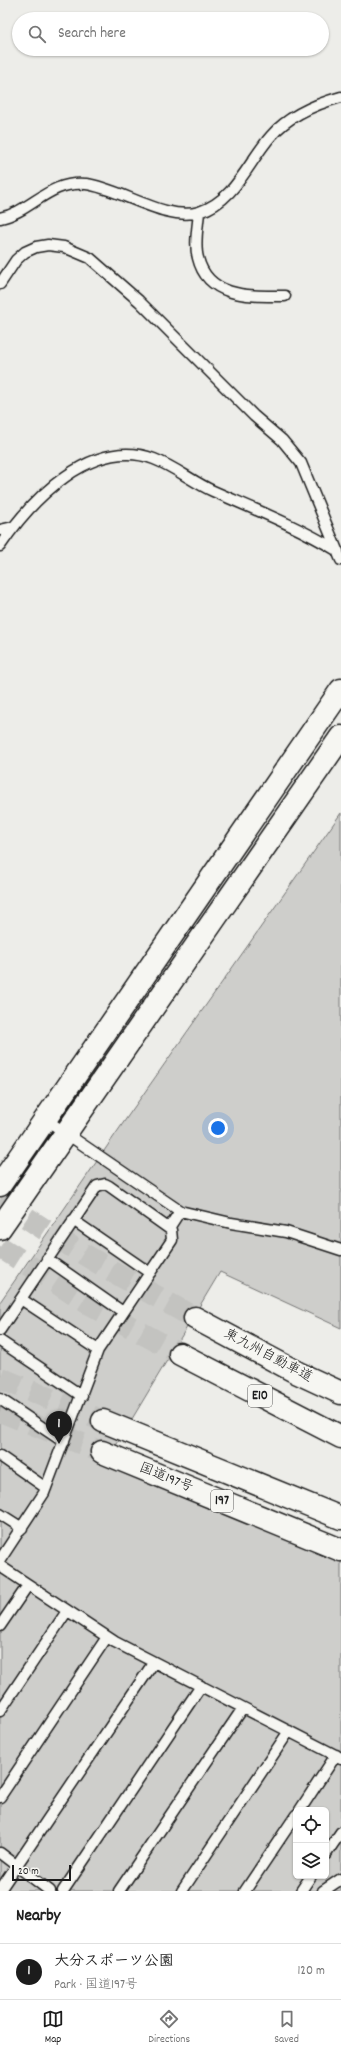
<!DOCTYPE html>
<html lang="en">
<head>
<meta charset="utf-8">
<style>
	:root { --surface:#fff; --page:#f2f2f2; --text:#222; --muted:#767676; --line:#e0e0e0; --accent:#1c1c1c }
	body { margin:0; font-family:Dekko,"Klee One",sans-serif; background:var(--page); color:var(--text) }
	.controls { position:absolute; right:12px; bottom:12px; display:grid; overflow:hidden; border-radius:6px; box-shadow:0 1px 3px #0004 }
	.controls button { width:36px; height:36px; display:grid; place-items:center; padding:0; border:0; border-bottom:1px solid var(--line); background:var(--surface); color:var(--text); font:20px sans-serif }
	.scale { position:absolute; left:12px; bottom:10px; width:59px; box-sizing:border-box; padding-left:4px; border:2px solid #1c1c1c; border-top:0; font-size:11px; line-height:14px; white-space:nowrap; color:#1c1c1c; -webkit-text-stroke:3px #f6f6f2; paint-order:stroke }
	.you { position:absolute; left:218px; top:1128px; width:14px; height:14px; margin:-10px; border:3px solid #fff; border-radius:50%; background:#1a73e8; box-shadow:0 0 0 6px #1a73e833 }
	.badge { display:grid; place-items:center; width:26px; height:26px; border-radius:50%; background:var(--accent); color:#fff; font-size:13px; font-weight:700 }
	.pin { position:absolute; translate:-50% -33px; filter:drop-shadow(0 1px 2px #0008) }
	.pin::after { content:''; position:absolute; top:21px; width:14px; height:12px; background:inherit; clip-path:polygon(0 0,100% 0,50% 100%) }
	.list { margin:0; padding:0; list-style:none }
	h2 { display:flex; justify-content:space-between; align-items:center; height:52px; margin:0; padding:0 16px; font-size:17px }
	h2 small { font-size:13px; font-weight:400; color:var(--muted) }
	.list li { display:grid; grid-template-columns:26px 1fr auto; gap:12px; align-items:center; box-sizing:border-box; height:56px; padding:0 16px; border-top:1px solid var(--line) }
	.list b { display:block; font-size:15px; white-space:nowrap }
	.list p { margin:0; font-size:13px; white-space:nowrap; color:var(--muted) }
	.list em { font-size:13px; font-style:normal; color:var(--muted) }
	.icon { flex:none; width:22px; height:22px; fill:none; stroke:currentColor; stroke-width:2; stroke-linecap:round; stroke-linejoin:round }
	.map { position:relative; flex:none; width:341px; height:1891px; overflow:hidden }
	.search { position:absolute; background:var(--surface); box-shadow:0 1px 3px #0004; left:12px; right:12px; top:12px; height:44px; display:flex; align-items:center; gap:10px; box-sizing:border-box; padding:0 14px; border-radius:22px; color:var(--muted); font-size:15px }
	.sheet { height:108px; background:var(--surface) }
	nav { display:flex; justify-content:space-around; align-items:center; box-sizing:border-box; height:56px; border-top:1px solid var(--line); background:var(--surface); font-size:11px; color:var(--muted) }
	nav a { display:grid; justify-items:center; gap:2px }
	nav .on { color:var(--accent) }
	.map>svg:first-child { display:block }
</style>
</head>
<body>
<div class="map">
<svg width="341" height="1891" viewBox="0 0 341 1891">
	<rect width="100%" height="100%" fill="#edede9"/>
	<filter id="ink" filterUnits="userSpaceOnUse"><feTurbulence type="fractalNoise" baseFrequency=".025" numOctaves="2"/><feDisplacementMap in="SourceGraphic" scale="8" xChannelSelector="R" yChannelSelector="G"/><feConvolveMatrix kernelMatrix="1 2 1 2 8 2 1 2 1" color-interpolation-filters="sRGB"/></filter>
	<g filter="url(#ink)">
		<path fill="#cececb" stroke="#757574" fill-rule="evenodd" d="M 341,813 L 341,1328 L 220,1272 L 105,1464 L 341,1562 L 341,1891 L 0,1891 L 0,1302 L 128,1116 ZM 296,1810 L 326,1810 L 326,1876 L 296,1876 Z"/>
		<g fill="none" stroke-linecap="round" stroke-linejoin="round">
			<path stroke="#c3c3c0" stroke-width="22" stroke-dasharray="22 11" stroke-linecap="butt" d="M 0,1199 C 62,1244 129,1281 195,1318
				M 0,1247 L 89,1304 L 180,1354
				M 0,1378 L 103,1421
				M 0,1411 L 102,1452"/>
			<g stroke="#1c1c1c" stroke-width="13">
				<path id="lane" d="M 199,212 C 198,226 194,244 198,258 C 208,299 252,296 285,296
					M 0,218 C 31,212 49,180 86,184 C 120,188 166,222 199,212 C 235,201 248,162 271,136 C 288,116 316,104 341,97
					M 0,284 L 16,260 L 25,252 L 36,247 L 48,245 L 64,247 L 90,258 L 139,301 L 254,416 L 282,440 L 301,463 L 341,560
					M 0,530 L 13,527
					M 0,546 C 31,500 92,436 154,459 C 175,467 193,482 213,491 C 256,510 297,526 338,551
					M 45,1119 L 180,1211 L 231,1223 L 286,1232 L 341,1250
					M 73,1220 L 150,1273
					M 169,1228 L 180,1211
					M 47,1259 L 123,1312
					M 21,1299 L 98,1350
					M 0,1330 L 97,1186 L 105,1184 L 109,1186 L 171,1230 L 172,1240 L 98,1350 L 44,1493 L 0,1560
					M 0,1341 L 82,1396
					M 0,1399 L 64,1442
					M 0,1456 L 46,1488
					M 0,1514 L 22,1528
					M 0,1566 L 115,1642 L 341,1758
					M 0,1626 L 28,1585
					M 0,1711 L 67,1611
					M 0,1797 L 107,1637
					M 300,1810 L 336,1755
					M 0,1853 L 50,1891
					M 326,1854 L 341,1832
					M 0,1890 L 154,1662
					M 63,1891 L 201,1686
					M 119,1891 L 243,1708
					M 182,1891 L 289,1731
					M 245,1891 L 296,1815
					M 301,1891 L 311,1876
					M 323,1891 L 341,1879"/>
			</g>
			<g stroke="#1c1c1c" stroke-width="25">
				<path id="secondary" d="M 0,1185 L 341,690
					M 0,1228 L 341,737"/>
			</g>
			<g stroke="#1c1c1c" stroke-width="25">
				<path id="highway" d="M 195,1318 L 298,1373 L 341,1393
					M 180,1354 L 341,1437
					M 103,1421 L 341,1518
					M 102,1452 L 341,1550"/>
			</g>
			<use href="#lane" stroke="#f6f6f2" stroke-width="10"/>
			<use href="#secondary" stroke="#f6f6f2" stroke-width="22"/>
			<use href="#highway" stroke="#f6f6f2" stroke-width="22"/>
		</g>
	</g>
	<g text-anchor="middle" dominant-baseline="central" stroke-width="3.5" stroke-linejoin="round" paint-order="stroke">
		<g fill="#f6f6f2" stroke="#5d5d5c" stroke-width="1">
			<rect x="248" y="1385" width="24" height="22" rx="3"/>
			<rect x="211" y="1490" width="22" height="22" rx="3"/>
		</g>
		<g font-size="13" font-weight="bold" fill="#1c1c1c">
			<text x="260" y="1396">E10</text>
			<text x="222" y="1501">197</text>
		</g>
		<g font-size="14" fill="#1c1c1c" stroke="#f6f6f2">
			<text transform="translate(268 1356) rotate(28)">東九州自動車道</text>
			<text transform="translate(166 1478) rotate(22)">国道197号</text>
		</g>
	</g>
</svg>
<div class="controls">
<button><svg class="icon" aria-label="locate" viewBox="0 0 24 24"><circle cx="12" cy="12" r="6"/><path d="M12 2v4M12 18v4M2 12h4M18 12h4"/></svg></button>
<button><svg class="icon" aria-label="layers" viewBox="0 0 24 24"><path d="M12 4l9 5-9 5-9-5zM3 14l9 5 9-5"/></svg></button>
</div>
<div class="scale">20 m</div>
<div class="you"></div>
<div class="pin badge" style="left:59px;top:1444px">1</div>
<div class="search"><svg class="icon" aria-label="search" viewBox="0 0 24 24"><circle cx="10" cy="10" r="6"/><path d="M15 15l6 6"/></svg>Search here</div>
</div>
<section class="sheet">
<h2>Nearby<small></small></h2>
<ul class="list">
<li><span class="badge">1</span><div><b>大分スポーツ公園</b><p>Park · 国道197号</p></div><em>120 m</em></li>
</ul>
</section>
<nav>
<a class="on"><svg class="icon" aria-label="map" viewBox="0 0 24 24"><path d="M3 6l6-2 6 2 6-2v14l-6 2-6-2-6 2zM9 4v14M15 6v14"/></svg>Map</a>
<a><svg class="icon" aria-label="directions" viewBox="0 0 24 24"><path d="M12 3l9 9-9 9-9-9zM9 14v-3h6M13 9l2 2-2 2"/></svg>Directions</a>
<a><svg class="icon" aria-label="saved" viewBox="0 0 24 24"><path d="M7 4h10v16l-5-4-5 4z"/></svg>Saved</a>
</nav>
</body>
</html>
